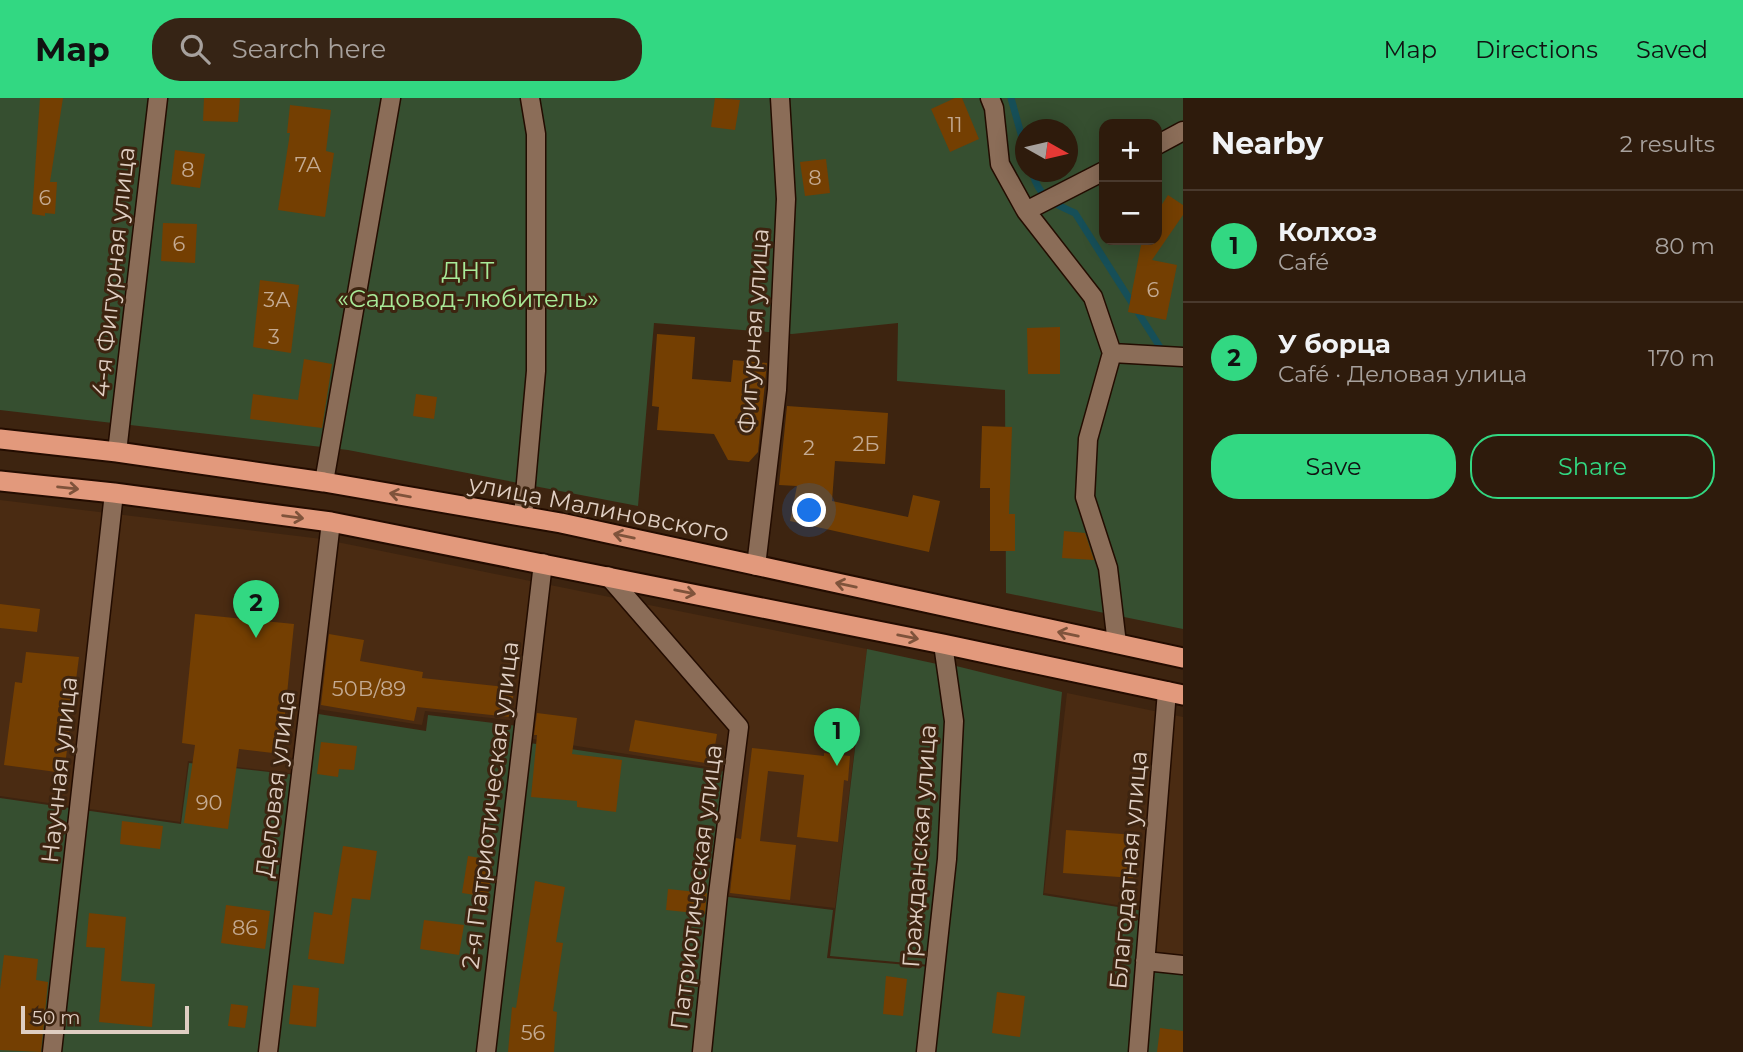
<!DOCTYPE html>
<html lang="en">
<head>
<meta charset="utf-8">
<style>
	:root { --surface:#2e1b0c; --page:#362415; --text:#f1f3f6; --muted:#a7a19d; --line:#49392d; --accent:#32d882 }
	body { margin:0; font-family:Montserrat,sans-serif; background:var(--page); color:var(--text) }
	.controls { position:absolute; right:21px; top:21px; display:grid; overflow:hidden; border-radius:14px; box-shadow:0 4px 18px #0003 }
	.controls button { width:63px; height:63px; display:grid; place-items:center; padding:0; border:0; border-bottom:2px solid var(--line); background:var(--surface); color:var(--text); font:35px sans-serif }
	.compass { position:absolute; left:1015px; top:21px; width:63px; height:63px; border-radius:50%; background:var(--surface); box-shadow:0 4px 18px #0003; rotate:98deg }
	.scale { position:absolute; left:21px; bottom:18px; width:168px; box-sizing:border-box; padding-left:7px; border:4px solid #dfcec2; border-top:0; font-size:19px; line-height:24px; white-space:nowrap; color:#dfcec2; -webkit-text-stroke:5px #3d2410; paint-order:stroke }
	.you { position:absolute; left:810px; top:413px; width:24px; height:24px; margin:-18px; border:5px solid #fff; border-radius:50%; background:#1a73e8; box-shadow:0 0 0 10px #1a73e833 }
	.badge { display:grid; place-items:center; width:46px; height:46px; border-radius:50%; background:var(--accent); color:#111; font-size:23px; font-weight:700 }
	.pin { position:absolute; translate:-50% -58px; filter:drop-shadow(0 2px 4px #0008) }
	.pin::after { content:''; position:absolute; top:37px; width:24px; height:21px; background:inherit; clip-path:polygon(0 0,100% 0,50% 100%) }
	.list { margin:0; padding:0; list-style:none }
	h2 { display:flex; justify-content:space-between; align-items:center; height:91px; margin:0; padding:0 28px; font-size:30px }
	h2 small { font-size:23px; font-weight:400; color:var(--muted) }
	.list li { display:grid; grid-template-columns:46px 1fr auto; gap:21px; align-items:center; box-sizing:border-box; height:112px; padding:0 28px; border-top:2px solid var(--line) }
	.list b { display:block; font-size:26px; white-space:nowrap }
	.list p { margin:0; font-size:23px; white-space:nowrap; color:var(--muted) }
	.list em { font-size:23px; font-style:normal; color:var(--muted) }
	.actions { display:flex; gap:14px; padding:21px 28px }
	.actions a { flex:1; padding:16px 0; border:2px solid var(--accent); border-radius:28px; text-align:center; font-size:24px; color:var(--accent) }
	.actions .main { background:var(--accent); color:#111 }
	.icon { flex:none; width:38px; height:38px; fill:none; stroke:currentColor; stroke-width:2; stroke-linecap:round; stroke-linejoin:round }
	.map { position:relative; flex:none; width:1183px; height:954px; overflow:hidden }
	header { display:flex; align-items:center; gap:42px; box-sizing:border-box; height:98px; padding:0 35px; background:var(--accent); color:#111 }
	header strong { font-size:33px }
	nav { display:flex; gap:38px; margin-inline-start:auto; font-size:24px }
	.search { width:490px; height:63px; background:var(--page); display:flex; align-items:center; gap:18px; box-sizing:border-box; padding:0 24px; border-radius:28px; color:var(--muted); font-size:26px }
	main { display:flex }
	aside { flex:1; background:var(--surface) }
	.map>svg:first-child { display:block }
</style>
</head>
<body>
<header>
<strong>Map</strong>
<div class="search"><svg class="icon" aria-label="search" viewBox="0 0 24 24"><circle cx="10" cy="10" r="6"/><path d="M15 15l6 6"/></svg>Search here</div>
<nav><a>Map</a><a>Directions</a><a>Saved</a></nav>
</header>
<main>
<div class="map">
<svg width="1183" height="954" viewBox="0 0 1183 954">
	<rect width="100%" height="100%" fill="#3d2410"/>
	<path fill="#4a2b12" d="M 0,402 L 322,441 L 867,551 L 835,810 L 724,797 L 739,674 L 527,640 L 529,624 L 425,613 L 422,627 L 304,609 L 295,676 L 188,663 L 180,724 L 0,698 Z
		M 1067,595 L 1183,619 L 1183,860 L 1155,857 L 1159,814 L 1044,795 Z"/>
	<path fill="#364f30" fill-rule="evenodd" d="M 0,0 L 1183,0 L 1183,531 L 1006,495 L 1005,292 L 897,283 L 898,225 L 792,236 L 654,225 L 638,408 L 348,352 L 0,312 ZM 1104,26 L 1157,26 L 1157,142 L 1104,142 ZM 1026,32 L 1068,32 L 1068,74 L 1026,74 Z
		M 867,551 L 937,566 L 948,629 L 941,762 L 930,867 L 830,858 Z
		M 952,567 L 1062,594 L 1043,797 L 1143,813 L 1137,871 L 1183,876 L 1183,954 L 0,954 L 0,700 L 181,726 L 189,665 L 305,678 L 312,615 L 426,633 L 428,617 L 518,628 L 516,643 L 727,674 L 713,797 L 833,812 L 827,860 L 942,870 Z"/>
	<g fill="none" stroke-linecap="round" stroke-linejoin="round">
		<path stroke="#164f58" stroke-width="7" d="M 1011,0 L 1026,54
			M 1032,74 C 1040,100 1050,104 1075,115 L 1165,257"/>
	</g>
	<path fill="#743f02" d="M 40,0 L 63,0 L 50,84 L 57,84 L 55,116 L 45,115 L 45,118 L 32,116 Z
		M 204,0 L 240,0 L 238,24 L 203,23 Z
		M 715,0 L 740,2 L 735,32 L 711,29 Z
		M 955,0 L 962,0 L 979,41 L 950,54 L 931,11 Z
		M 290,7 L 331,12 L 326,53 L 334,55 L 325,119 L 278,112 L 290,35 L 287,35 Z
		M 175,52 L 205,56 L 200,90 L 171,86 Z
		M 826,61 L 830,95 L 805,98 L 800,64 Z
		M 1168,97 L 1183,107 L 1183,117 L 1152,162 L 1177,167 L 1166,222 L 1128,214 L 1142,142 L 1157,142 L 1157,114 Z
		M 163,125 L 197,126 L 195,165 L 161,163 Z
		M 260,182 L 299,187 L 291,255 L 253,249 Z
		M 1060,229 L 1060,276 L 1028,276 L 1027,230 Z
		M 657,236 L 695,239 L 692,281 L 731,284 L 733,262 L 767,265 L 758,354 L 749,364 L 728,362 L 714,336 L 657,332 L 659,309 L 652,308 Z
		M 304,261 L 332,266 L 322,330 L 250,321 L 253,296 L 298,302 Z
		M 416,296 L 437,299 L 434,321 L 413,318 Z
		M 787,308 L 888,315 L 885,366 L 835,363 L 832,403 L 908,419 L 913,397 L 940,403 L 929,454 L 790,423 L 797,388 L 779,387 Z
		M 982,328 L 1012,329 L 1009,416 L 1015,416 L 1015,453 L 990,453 L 990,390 L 980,390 Z
		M 1064,433 L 1085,435 L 1094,462 L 1062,460 Z
		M 0,506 L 40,511 L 37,534 L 0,530 Z
		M 195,516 L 294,526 L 281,656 L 239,651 L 228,731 L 184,725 L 195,647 L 182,645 Z
		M 329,536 L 364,542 L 360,563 L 423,574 L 422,580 L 514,590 L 511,619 L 417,609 L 414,623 L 321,607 Z
		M 26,554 L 79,559 L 64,675 L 4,667 L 15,584 L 22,585 Z
		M 537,615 L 577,620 L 572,656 L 622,662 L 616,714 L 577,709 L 577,703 L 531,699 L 537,637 L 534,637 Z
		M 635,622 L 717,636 L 712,666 L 629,653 Z
		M 321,644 L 357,648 L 354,672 L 339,671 L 338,679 L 317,676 Z
		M 752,650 L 824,658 L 824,655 L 850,658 L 848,683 L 844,682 L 838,744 L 797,739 L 804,677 L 768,673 L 760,743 L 796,747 L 790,802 L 730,795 L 736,740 L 741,741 Z
		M 122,723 L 163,728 L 160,751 L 120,746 Z
		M 1066,732 L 1136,737 L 1133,780 L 1063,775 Z
		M 343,748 L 377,753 L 370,802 L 352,800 L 344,866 L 308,861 L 314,814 L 332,817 Z
		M 468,758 L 493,762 L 488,799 L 462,795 Z
		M 535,783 L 565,789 L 556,844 L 563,845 L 553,913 L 557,914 L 554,954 L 508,954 L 512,909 L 516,910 Z
		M 668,791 L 707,795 L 705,816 L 666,812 Z
		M 226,807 L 270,813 L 265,851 L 221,845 Z
		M 89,815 L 126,819 L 121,883 L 155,886 L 152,929 L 99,924 L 105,850 L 86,849 Z
		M 424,822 L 464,827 L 459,857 L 420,851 Z
		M 4,857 L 38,861 L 36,882 L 48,884 L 41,954 L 0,952 L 0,891 Z
		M 886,878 L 907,881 L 903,918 L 883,916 Z
		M 293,887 L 319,890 L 316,929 L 289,926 Z
		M 997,894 L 1025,898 L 1020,939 L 992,935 Z
		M 231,906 L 248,908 L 245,930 L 228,928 Z
		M 1160,930 L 1183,933 L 1183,954 L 1157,954 Z"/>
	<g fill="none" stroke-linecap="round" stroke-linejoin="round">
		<g stroke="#230c00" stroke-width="21">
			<path id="minor" d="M 990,0 L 994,10 L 1000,66 L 1026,113 L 1093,199 L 1112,255 L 1088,341 L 1085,399 L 1108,470 L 1117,546
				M 1157,47 L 1183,33
				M 1026,113 L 1104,73
				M 1112,255 L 1183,259
				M 117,354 L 158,0
				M 324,384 L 391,0
				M 523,418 L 536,273 L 536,36 L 530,0
				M 756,468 L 777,292 L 786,101 L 780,0
				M 608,478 L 739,629 L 718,796 L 702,954
				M 1145,863 L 1183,867
				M 52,954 L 114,395
				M 268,954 L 331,424
				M 486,954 L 543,465
				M 926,954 L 947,761 L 954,623 L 943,546
				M 1138,954 L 1167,593"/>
		</g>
		<g stroke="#230c00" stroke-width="23">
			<path id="trunk" d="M 0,341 L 117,354 L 324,384 L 561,425 L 1183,560
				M 0,383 L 114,395 L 331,424 L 943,546 L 1183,597"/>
		</g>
		<use href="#minor" stroke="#8b6d58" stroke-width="18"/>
		<use href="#trunk" stroke="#e2997c" stroke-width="19"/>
	</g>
	<defs><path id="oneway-shaft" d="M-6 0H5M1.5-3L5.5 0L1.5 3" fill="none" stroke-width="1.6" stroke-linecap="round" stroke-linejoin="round" transform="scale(1.75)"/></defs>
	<g stroke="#7f533b">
		<use href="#oneway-shaft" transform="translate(68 390) rotate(6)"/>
		<use href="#oneway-shaft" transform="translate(400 397) rotate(-170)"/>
		<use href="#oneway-shaft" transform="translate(293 419) rotate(8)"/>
		<use href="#oneway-shaft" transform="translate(624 438) rotate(-168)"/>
		<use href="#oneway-shaft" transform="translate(846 487) rotate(-168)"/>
		<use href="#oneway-shaft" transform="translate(685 494) rotate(11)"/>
		<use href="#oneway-shaft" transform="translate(1068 536) rotate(-168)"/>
		<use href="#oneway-shaft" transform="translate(908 539) rotate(11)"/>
	</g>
	<g text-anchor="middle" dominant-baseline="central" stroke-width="6" stroke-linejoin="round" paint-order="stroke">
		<g font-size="21" fill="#c4aa92">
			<text x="955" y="26">11</text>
			<text x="308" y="66">7А</text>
			<text x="188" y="71">8</text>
			<text x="815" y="79">8</text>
			<text x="45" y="99">6</text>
			<text x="179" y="145">6</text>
			<text x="1153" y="191">6</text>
			<text x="277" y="201">3А</text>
			<text x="274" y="238">3</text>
			<text x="866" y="345">2Б</text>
			<text x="809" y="349">2</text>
			<text x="369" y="590">50В/89</text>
			<text x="209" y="704">90</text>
			<text x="245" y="829">86</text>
			<text x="533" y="934">56</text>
		</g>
		<g font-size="24" fill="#a8ea98" stroke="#3d2410">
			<text x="468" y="172">ДНТ<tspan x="468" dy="28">«Садовод-любитель»</tspan></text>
		</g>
		<g font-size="24" fill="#dfcec2" stroke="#3d2410">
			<text transform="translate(113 174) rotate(-84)">4-я Фигурная улица</text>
			<text transform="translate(753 233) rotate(-86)">Фигурная улица</text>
			<text transform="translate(599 410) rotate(11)">улица Малиновского</text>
			<text transform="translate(59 672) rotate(-84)">Научная улица</text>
			<text transform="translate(275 686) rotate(-83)">Деловая улица</text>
			<text transform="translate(490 707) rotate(-83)">2-я Патриотическая улица</text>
			<text transform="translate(919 748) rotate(-86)">Гражданская улица</text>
			<text transform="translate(1128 772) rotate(-85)">Благодатная улица</text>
			<text transform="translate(696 789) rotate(-83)">Патриотическая улица</text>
		</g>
	</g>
</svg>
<div class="controls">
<button>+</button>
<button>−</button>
</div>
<svg class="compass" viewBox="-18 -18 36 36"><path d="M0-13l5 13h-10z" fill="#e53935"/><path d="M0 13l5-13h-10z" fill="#a7a19d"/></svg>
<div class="scale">50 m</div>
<div class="you"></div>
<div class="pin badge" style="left:837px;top:668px">1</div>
<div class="pin badge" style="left:256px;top:540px">2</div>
</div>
<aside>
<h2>Nearby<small>2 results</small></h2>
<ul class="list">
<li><span class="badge">1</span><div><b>Колхоз</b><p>Café</p></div><em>80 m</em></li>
<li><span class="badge">2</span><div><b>У борца</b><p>Café · Деловая улица</p></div><em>170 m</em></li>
</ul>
<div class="actions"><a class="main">Save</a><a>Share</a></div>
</aside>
</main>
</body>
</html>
